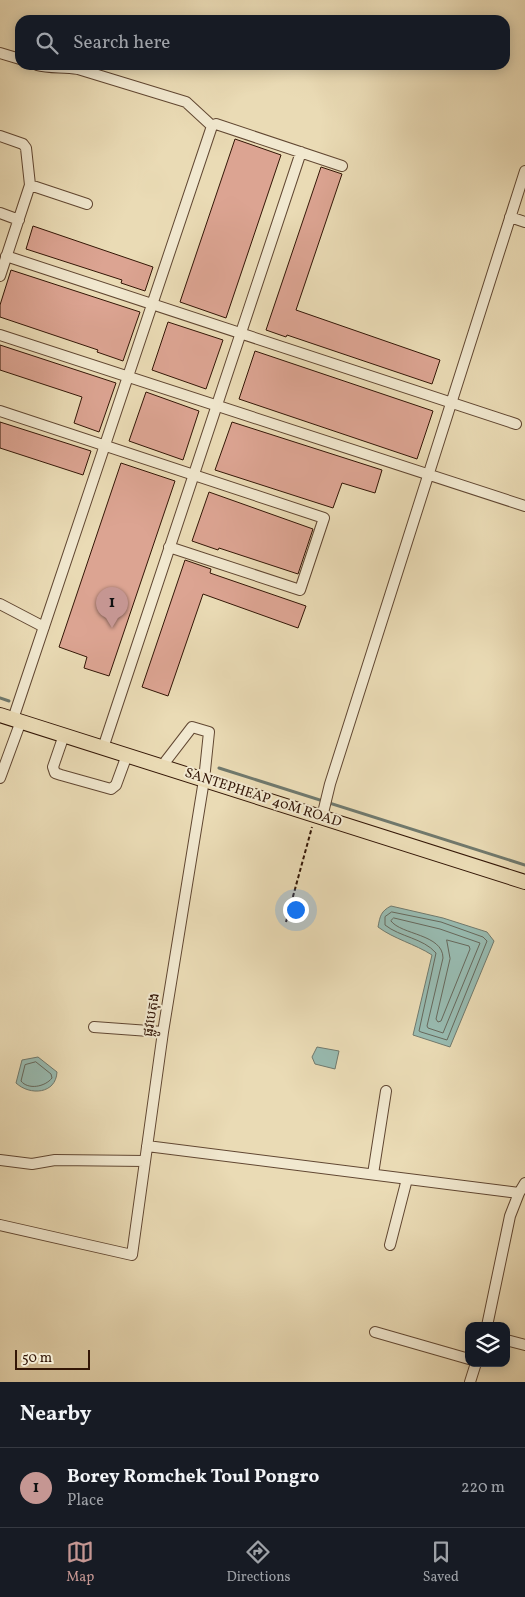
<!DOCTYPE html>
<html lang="en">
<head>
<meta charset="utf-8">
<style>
	:root { --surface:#171b24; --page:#242831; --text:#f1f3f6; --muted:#9ea1a6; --line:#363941; --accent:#c59692 }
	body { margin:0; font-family:Vollkorn,"Noto Sans Khmer",serif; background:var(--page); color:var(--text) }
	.controls { position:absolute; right:15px; bottom:15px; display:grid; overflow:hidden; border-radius:10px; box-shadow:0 2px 12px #0003 }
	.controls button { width:45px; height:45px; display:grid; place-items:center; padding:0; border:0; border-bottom:1px solid var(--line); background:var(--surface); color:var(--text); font:25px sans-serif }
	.scale { position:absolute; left:15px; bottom:12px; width:75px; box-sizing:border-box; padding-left:5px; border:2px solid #331606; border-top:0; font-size:14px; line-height:18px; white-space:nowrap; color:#331606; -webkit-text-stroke:4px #f1e8cf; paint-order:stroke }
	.you { position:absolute; left:295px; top:909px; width:18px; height:18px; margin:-12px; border:4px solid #fff; border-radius:50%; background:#1a73e8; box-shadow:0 0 0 8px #1a73e833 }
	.badge { display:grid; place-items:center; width:32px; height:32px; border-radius:50%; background:var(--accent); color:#111; font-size:16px; font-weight:700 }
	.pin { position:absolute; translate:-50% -41px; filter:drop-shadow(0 1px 2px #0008) }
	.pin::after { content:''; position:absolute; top:26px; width:18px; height:15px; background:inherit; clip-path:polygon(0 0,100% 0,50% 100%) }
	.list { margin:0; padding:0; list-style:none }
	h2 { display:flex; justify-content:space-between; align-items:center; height:65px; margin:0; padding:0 20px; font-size:21px }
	h2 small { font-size:16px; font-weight:400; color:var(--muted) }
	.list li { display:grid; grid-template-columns:32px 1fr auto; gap:15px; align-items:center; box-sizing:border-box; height:80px; padding:0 20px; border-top:1px solid var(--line) }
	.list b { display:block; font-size:19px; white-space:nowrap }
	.list p { margin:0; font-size:16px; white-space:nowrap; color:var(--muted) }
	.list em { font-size:16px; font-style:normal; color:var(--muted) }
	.icon { flex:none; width:28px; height:28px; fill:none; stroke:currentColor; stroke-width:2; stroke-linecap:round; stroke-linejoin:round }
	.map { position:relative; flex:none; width:525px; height:1382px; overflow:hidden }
	.search { position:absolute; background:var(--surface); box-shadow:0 2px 12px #0003; left:15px; right:15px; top:15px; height:55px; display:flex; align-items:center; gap:12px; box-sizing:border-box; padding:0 18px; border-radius:15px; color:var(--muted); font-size:19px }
	.sheet { height:145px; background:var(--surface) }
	nav { display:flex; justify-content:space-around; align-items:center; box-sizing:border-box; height:70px; border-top:1px solid var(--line); background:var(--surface); font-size:14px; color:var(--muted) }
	nav a { display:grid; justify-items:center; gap:2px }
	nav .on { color:var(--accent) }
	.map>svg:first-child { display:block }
</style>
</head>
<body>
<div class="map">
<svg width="525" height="1382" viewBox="0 0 525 1382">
	<rect width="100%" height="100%" fill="#eadbb5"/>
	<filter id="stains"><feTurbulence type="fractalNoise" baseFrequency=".004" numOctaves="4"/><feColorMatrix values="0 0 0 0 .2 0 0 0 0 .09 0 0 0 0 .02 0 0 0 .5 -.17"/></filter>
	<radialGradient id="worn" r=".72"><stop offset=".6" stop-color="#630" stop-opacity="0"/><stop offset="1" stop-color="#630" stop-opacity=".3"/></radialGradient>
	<path fill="#98bbb1" stroke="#70796d" d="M 391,906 L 443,918 L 487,932 L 494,941 L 450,1047 L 413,1035 L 432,955 C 415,944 394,939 378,927 C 380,916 381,911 391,906 Z
		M 317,1047 L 339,1051 L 335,1069 L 315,1064 L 312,1057 Z
		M 38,1057 L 57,1072 C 56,1094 30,1096 16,1083 L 22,1060 Z"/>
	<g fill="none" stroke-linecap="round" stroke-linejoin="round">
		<path stroke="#66685c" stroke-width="1" d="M 392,912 L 441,922 L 483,937 L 487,941 L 447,1040 L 421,1032 L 419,1031 L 436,953 C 423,938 400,937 385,925 L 385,917 Z
			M 394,918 L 440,929 L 480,943 L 443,1033 L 428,1028 L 427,1026 L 443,958 C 443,934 401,935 391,921 Z
			M 447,940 L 469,946 L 470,949 L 441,1021 L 438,1022 L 436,1019 L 450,959 Z
			M 36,1062 L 51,1074 L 52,1078 C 45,1087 28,1090 21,1081 L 25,1065 Z"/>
		<path stroke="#70796d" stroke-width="3" d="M 0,698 L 9,701
			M 219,768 L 525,865"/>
	</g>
	<path fill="#dca492" stroke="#331606" d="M 235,139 L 281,155 L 226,318 L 180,302 Z
		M 321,167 L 342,174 L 296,310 L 440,360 L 432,384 L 287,335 L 286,337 L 266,330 Z
		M 33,226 L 153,267 L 145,291 L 121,283 L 122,280 L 26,249 Z
		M 11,270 L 140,312 L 123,361 L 97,352 L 98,350 L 0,317 L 0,305 Z
		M 168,322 L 223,340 L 206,389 L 152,370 Z
		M 0,345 L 116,383 L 99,432 L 74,423 L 82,397 L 0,370 Z
		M 255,351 L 433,411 L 417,459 L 239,399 Z
		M 146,392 L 199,411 L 183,460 L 129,441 Z
		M 0,422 L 91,451 L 83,475 L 0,448 Z
		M 232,422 L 382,470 L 375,493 L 342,483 L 333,508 L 215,470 Z
		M 121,463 L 175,481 L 109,676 L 84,668 L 87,657 L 59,647 Z
		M 209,492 L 313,529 L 298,574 L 219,548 L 218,550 L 192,541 Z
		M 185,560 L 211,569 L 210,573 L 306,606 L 298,628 L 203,594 L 168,696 L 142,687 Z"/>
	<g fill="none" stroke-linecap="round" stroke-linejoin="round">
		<g stroke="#614732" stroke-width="12">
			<path id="minor" d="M 0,53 L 20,59
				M 37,65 C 50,69 64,66 78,69 L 186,102 L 212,126
				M 212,126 L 216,124 L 342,166
				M 0,136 L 23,144 L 26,148 L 30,185 L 0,276
				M 30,185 L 87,204
				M 0,213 L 19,220
				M 510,217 L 525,222
				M 6,256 L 516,424
				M 0,335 L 525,506
				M 0,411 L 324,518 L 300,590 L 169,547
				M 0,604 L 44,627
				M 13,719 L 212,126
				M 64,735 L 53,767 L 55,773 L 61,775 L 111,789 L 116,785 L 127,755
				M 103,748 L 301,152
				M 0,778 L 21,721
				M 322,817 L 330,784 L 525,171
				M 94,1027 L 163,1032
				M 147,1146 L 519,1193
				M 0,1160 L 32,1164 L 55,1160 L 145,1161
				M 373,1174 L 386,1091
				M 0,1225 L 132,1255 L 163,1032 L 204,780 L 209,732 L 192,727 L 162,766
				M 390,1245 L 407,1179
				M 487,1326 L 510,1216 L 519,1193 L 525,1183
				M 375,1332 L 469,1359
				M 506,1340 L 525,1345
				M 470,1382 L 476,1363"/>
		</g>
		<g stroke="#331606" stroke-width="16">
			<path id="major" d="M 0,715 L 525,882"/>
		</g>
		<path stroke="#331606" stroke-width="2" stroke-dasharray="4 2.5" stroke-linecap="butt" d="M 286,922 L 312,827"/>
		<use href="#minor" stroke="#f1e8cf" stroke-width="10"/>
		<use href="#major" stroke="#eadbb5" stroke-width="14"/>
	</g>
	<g text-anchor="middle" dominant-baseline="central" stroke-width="4" stroke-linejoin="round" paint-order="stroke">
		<g font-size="14" fill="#331606" stroke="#f1e8cf">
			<text transform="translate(263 798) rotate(18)">SANTEPHEAP 40M ROAD</text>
			<text transform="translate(152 1015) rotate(-81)">ផ្លូវបេតុង</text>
		</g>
	</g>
	<rect width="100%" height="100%" filter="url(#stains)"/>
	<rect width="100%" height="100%" fill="url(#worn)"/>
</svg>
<div class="controls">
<button><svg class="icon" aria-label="layers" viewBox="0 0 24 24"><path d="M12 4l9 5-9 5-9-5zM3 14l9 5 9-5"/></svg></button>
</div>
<div class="scale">50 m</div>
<div class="you"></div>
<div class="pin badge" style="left:112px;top:628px">1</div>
<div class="search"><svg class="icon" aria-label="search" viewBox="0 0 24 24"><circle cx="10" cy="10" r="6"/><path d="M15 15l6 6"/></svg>Search here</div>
</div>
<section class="sheet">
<h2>Nearby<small></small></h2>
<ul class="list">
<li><span class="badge">1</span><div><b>Borey Romchek Toul Pongro</b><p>Place</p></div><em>220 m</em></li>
</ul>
</section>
<nav>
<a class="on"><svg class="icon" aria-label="map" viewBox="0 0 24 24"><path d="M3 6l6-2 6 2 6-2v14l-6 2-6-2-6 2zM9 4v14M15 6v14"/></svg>Map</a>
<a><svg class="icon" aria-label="directions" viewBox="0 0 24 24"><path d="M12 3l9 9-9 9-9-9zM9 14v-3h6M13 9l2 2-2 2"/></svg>Directions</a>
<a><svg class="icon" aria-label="saved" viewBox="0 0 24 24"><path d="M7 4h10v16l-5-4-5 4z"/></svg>Saved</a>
</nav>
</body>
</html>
